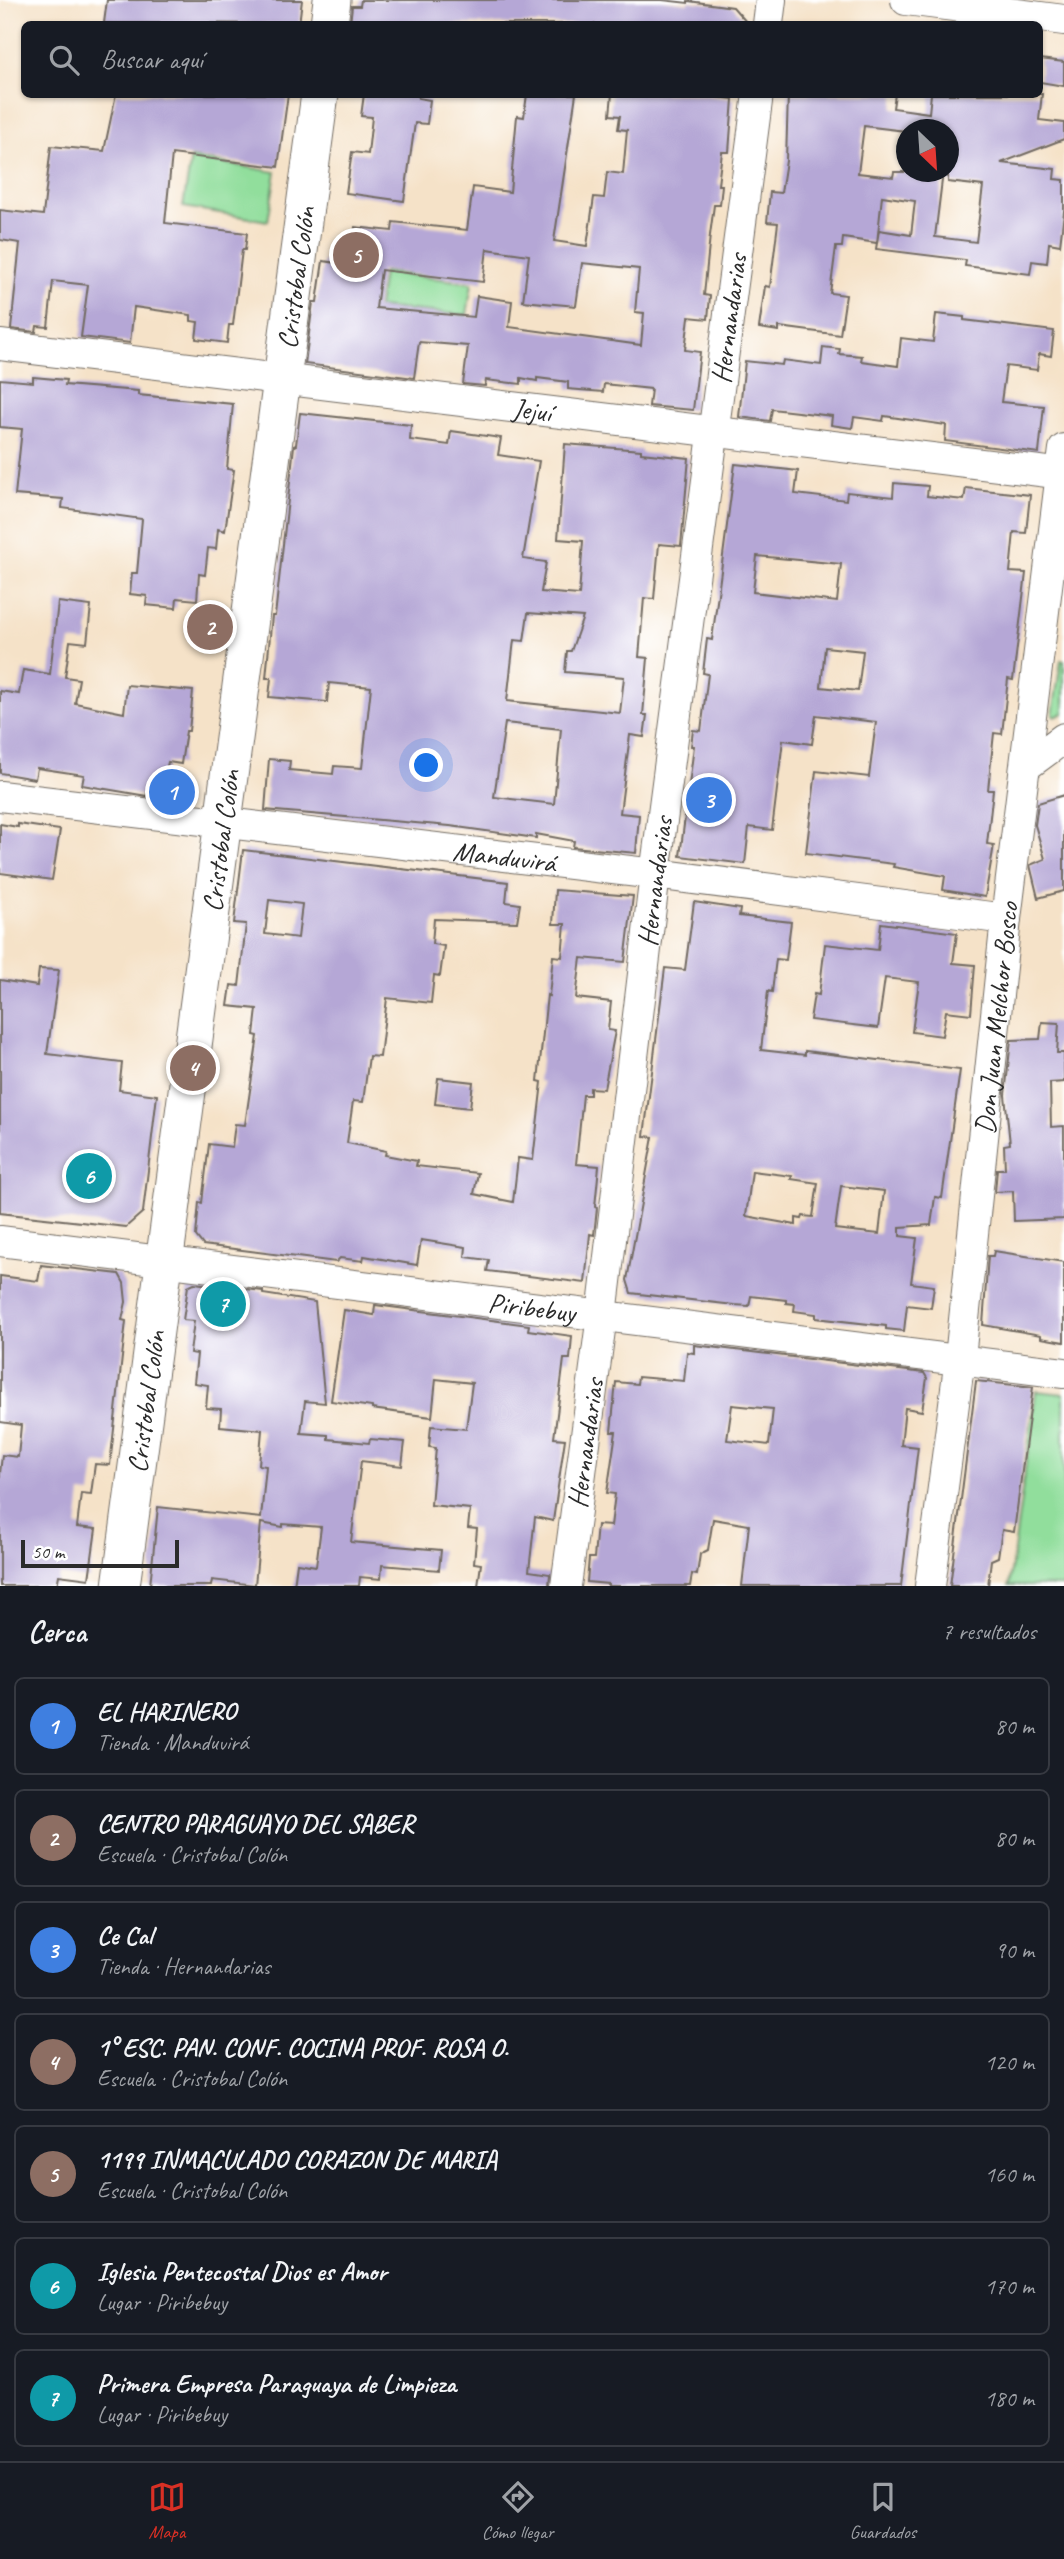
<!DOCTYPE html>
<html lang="es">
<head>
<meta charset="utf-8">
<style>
	:root { --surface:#171b24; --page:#242831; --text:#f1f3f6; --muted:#9ea1a6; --line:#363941; --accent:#d93025 }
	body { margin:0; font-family:Caveat,sans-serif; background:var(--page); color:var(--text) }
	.compass { position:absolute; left:896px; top:119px; width:63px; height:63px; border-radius:50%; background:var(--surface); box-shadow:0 2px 5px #0004; rotate:155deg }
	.scale { position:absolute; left:21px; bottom:18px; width:158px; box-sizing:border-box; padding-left:7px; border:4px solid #2b2b2b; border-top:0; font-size:19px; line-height:24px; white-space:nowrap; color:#2b2b2b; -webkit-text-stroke:5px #fff; paint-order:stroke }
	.you { position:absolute; left:427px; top:766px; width:24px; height:24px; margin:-18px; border:5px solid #fff; border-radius:50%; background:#1a73e8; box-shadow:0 0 0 10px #1a73e833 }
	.badge { display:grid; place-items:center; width:46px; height:46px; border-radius:50%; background:var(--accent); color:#fff; font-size:23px; font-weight:700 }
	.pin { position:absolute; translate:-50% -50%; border:4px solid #fff; box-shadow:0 2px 7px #0006 }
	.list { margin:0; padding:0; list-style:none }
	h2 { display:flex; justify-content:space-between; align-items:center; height:91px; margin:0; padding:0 28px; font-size:30px }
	h2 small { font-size:23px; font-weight:400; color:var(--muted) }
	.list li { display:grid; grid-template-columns:46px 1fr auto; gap:21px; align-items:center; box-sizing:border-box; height:98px; margin:0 14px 14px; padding:0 14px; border:2px solid var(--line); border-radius:10px }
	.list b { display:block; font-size:26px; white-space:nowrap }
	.list p { margin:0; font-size:23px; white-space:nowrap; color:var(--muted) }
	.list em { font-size:23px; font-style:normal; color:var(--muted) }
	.icon { flex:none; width:38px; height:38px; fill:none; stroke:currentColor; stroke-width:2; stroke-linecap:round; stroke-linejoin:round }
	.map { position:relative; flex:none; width:1064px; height:1586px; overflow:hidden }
	.search { position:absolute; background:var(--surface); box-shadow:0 2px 5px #0004; left:21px; right:21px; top:21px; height:77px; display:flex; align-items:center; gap:18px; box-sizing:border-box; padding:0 24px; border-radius:10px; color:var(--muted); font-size:26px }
	.sheet { height:875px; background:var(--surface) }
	nav { display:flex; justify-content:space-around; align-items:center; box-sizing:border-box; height:98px; border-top:2px solid var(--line); background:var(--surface); font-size:19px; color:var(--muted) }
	nav a { display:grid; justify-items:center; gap:4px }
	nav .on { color:var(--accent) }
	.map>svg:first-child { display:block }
</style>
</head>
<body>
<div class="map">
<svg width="1064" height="1586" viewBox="0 0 1064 1586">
	<rect width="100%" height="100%" fill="#fff"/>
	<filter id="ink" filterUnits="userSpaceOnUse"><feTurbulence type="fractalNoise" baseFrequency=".0143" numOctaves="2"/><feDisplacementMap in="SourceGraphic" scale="14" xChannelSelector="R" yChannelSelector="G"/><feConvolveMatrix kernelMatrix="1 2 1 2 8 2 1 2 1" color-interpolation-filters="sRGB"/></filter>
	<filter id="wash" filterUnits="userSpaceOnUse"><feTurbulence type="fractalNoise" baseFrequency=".00686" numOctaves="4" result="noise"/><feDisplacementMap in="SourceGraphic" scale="28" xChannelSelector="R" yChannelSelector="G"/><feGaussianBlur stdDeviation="1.57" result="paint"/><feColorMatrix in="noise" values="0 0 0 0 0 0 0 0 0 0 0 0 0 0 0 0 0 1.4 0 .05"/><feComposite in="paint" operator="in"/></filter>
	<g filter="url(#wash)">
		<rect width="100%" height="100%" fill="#f5e2c8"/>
		<path fill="#91de9c" stroke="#5e8464" stroke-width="2" d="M 191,158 L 276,172 L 268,221 L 183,207 Z
			M 383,272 L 472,283 L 467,315 L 378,307 Z
			M 1061,660 L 1064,660 L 1064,713 L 1055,717 L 1053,714 Z
			M 1036,1391 L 1064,1394 L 1064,1586 L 1009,1586 Z"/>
		<g id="blocks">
			<path fill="#b5a7d6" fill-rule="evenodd" d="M 107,0 L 302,0 L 299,24 L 104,23 Z
				M 361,0 L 662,0 L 688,3 L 688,1 L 733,7 L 748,24 L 350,24 L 352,6 L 360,6 Z
				M 1040,59 L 1064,62 L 1064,86 L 1040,82 Z
				M 116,94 L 288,94 L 278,167 L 172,154 L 165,223 L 247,233 L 245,250 L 242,250 L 233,325 L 229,325 L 227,343 L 196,339 L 198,322 L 191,321 L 191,315 L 134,307 L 130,343 L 81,337 L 88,285 L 53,281 L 48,327 L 37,326 L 36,332 L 11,329 L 20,243 L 0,240 L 0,210 L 43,215 L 51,146 L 104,151 Z
				M 364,94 L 418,94 L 418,98 L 430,100 L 427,124 L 415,123 L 404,201 L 346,193 L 352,152 L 368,154 L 372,117 L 361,116 Z
				M 527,94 L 576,94 L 554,241 L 587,246 L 594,197 L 604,198 L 607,172 L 623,174 L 627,130 L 618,129 L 620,116 L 610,115 L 612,94 L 691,94 L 733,99 L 729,152 L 722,152 L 718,185 L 722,185 L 720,205 L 714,205 L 710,235 L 704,295 L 710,296 L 708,319 L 689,317 L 685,350 L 700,352 L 693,410 L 649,406 L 651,389 L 604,384 L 603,392 L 568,389 L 568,382 L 537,378 L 537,381 L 521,378 L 521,384 L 486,380 L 485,386 L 463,384 L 468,346 L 419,342 L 414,378 L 305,364 L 313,302 L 317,302 L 323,261 L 350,265 L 355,227 L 392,231 L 393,222 L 467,230 L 473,187 L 510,192 L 517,116 L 524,117 ZM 487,249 L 529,255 L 523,301 L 576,306 L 582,263 L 639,269 L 635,312 L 644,313 L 641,345 L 509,327 L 512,301 L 477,296 L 474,317 L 376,308 L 381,270 L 483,282 Z
				M 788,94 L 895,94 L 893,108 L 929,113 L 931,94 L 1042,94 L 1039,120 L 1064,123 L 1064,139 L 1001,163 L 1055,169 L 1054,179 L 1064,180 L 1064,211 L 1060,245 L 1049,243 L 1047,263 L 1032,261 L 1030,274 L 965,266 L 966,260 L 876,249 L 879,230 L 911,235 L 915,201 L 882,196 L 877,243 L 843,238 L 842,247 L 836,247 L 830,293 L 846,295 L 840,335 L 779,327 L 779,331 L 759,328 L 765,286 L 770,287 L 778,223 L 767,222 L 770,192 L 781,193 L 786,161 ZM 864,126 L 906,131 L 906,130 L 948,130 L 948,182 L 983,186 L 976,242 L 935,237 L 943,172 L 894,172 L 893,177 L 858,173 Z
				M 936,314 L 964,317 L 964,320 L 1054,331 L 1051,356 L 1039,354 L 1037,370 L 1006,366 L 1001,402 L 1044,406 L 1039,453 L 945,441 L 946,425 L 884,416 L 883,421 L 854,417 L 852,428 L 831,425 L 832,416 L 772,409 L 770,421 L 739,417 L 745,361 L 782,365 L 783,360 L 821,365 L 823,347 L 840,349 L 839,354 L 862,356 L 861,361 L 898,366 L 901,338 L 933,342 Z
				M 33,377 L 66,380 L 65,385 L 138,391 L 138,395 L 233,404 L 227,469 L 234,470 L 225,531 L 218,529 L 216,549 L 208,548 L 205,575 L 199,574 L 197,600 L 177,598 L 176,608 L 146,605 L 147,596 L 130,594 L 132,573 L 137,573 L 142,519 L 62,508 L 63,499 L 15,495 L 22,429 L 0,427 L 0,379 L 33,382 Z
				M 300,413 L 411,425 L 410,440 L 449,445 L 451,431 L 501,438 L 498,455 L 539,461 L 523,559 L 546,562 L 541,592 L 579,595 L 583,541 L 558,539 L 565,444 L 641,450 L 641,453 L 689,458 L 681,546 L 659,544 L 654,599 L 644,598 L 639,657 L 648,658 L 643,715 L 647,715 L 644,737 L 630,735 L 620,813 L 639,815 L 636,853 L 573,847 L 574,841 L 536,834 L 536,838 L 450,826 L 265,810 L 269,759 L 290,761 L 289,770 L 333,774 L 334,766 L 362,768 L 371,687 L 329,683 L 327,702 L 269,697 L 271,678 L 266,678 L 270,636 L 272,616 L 275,616 L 294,446 L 296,445 ZM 528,613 L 583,617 L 571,651 L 567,651 L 565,672 L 624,677 L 620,713 L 507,701 L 514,640 L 524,641 ZM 505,723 L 561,729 L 554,804 L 494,797 Z
				M 735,464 L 798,471 L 795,494 L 846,500 L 847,492 L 893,497 L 894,483 L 928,486 L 927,496 L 964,500 L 966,488 L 1030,495 L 1026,533 L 1014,532 L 1010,572 L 1026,573 L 1013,680 L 1008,679 L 1002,734 L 994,733 L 988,790 L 993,790 L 987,844 L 994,845 L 985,897 L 943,890 L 945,876 L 893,867 L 894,864 L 806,853 L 816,771 L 869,777 L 876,722 L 816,715 L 812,744 L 783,740 L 772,830 L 749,827 L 745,864 L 680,856 L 694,746 L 691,746 L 693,730 L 701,731 L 708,674 L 703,673 L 707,639 L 712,640 ZM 757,556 L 841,564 L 837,602 L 753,592 ZM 825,647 L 863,651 L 858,691 L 821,687 Z
				M 58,602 L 91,606 L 87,643 L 70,641 L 65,677 L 79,679 L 75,703 L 124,713 L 127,685 L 193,691 L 189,731 L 186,731 L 181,764 L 168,762 L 161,793 L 148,791 L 147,796 L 82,785 L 84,775 L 37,768 L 35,779 L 0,773 L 0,691 L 19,694 L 23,670 L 50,674 Z
				M 1064,795 L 1064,891 L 1038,898 L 1030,865 L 1045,859 L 1035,825 L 1038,803 Z
				M 0,824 L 18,827 L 18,824 L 60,830 L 52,880 L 0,873 Z
				M 243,850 L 508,882 L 506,902 L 520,904 L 517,922 L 434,919 L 432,944 L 444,946 L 440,976 L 434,975 L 431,1003 L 387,998 L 380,1057 L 369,1056 L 363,1102 L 353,1101 L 347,1143 L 386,1151 L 385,1155 L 417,1161 L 416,1166 L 478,1173 L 474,1194 L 513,1202 L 518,1158 L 533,1160 L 542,1082 L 538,1081 L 547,995 L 549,996 L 553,956 L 562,957 L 565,924 L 553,924 L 555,890 L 633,896 L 625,962 L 581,958 L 576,998 L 611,1002 L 608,1030 L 615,1031 L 604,1089 L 590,1088 L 590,1095 L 583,1095 L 576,1164 L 599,1166 L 595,1207 L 597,1208 L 594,1235 L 590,1234 L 585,1283 L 487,1271 L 489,1260 L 465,1257 L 466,1247 L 421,1240 L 417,1265 L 364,1256 L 363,1261 L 340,1258 L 336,1262 L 203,1245 L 196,1236 L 199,1202 L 202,1203 L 209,1144 L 232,1147 L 235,1124 L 245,1125 L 258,1036 L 254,1035 L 257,1009 L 228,1006 L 231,985 L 239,986 L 246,924 L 234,923 ZM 269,900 L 302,904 L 298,938 L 265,934 Z
				M 694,902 L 740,909 L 739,916 L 791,922 L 786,960 L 776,959 L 772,992 L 768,991 L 761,1050 L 805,1055 L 805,1051 L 960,1070 L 942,1198 L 935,1197 L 931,1225 L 900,1227 L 900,1236 L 917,1238 L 911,1283 L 934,1286 L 931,1308 L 907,1305 L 904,1331 L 886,1329 L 886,1326 L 816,1318 L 816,1314 L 794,1311 L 795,1304 L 786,1303 L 786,1300 L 751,1296 L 749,1306 L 734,1305 L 631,1293 L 627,1280 L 653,1137 L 644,1136 L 665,968 L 685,970 ZM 752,1171 L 792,1176 L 791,1179 L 818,1183 L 813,1217 L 803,1216 L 802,1219 L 796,1218 L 796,1225 L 746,1216 ZM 841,1186 L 884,1191 L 879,1234 L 835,1229 Z
				M 881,923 L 957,933 L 953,963 L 975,965 L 971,1014 L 946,1011 L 942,1036 L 912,1032 L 919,982 L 885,978 L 878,1028 L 810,1020 L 814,994 L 819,995 L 825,944 L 878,950 Z
				M 39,969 L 59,970 L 47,1054 L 122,1063 L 119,1090 L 157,1095 L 143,1212 L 126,1227 L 0,1213 L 0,980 L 37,986 Z
				M 1042,1022 L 1059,1023 L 1057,1053 L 1064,1053 L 1064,1082 L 1050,1083 L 1051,1127 L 1064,1126 L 1064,1219 L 1014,1221 L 1013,1191 L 995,1192 L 997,1169 L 1005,1169 L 1004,1145 L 1010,1144 L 1005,1095 L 1011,1040 L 1040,1039 Z
				M 438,1078 L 473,1082 L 470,1108 L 435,1104 Z
				M 994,1251 L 1064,1262 L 1064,1342 L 1041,1338 L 1041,1335 L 983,1325 L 988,1256 L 993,1256 Z
				M 41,1265 L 119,1274 L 124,1283 L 126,1302 L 122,1320 L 126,1321 L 110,1465 L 95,1464 L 91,1494 L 81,1493 L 77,1527 L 96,1529 L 89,1579 L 59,1575 L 57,1586 L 0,1586 L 0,1474 L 2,1455 L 18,1457 L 21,1425 L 0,1422 L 0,1276 L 38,1281 Z
				M 194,1283 L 263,1291 L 263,1294 L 315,1302 L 325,1403 L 305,1401 L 301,1433 L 328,1435 L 328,1439 L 369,1443 L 370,1439 L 405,1442 L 402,1466 L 361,1461 L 351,1542 L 441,1550 L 439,1570 L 382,1565 L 381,1579 L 360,1577 L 359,1586 L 294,1586 L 297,1563 L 316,1566 L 321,1527 L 283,1524 L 283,1527 L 261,1523 L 255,1585 L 212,1580 L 211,1586 L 150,1586 L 158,1507 L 261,1518 L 266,1466 L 259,1465 L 262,1430 L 220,1426 L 221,1409 L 206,1408 L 208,1385 L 194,1383 L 197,1354 L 190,1353 L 194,1321 L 183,1320 L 188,1286 Z
				M 375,1305 L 529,1325 L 528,1330 L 572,1336 L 570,1359 L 564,1359 L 554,1438 L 565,1439 L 553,1521 L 535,1517 L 529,1571 L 550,1574 L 549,1586 L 478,1586 L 481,1564 L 474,1563 L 477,1529 L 468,1528 L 470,1509 L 431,1505 L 436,1448 L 429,1447 L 431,1426 L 466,1429 L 472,1383 L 436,1379 L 432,1417 L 372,1409 L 372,1407 L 331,1401 L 344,1310 L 374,1315 Z
				M 694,1345 L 924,1373 L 927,1378 L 922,1411 L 905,1408 L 901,1445 L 918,1447 L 901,1586 L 742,1586 L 749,1525 L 713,1519 L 708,1550 L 700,1554 L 697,1575 L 692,1574 L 690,1586 L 608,1586 L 608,1584 L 587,1582 L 589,1558 L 594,1558 L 597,1525 L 611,1526 L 615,1494 L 607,1493 L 616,1432 L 611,1432 L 616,1382 L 637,1384 L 638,1377 L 684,1381 L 687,1352 L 694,1353 ZM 732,1405 L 773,1409 L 769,1445 L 727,1440 Z
				M 976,1381 L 1033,1387 L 1014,1532 L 1002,1530 L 998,1557 L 991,1560 L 988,1586 L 950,1586 Z"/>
		</g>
	</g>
	<g filter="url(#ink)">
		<use href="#blocks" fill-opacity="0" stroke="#726b62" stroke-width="2"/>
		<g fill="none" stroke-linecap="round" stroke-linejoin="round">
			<g stroke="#726b62" stroke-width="32">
				<g id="minor">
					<path d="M 906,0 L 1064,20"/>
					<path d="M 768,24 L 771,0"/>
					<path id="s1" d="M 0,345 L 1064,474"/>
					<path d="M 1026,766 L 1064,738"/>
					<path id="s2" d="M 0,796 L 655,874 L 1006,919"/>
					<path id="s3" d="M 0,1241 L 1064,1373"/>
					<path id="s4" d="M 566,1586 L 602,1315 L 655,874 L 758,94"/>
					<path id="s5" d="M 930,1586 L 960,1358 L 1006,919 L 1064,449"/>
				</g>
			</g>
			<g stroke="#726b62" stroke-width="39">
				<g id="major">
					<path d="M 329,24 L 332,0"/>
					<path id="s6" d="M 121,1586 L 320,94"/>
				</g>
			</g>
			<use href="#minor" stroke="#fff" stroke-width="30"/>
			<use href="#major" stroke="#fff" stroke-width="37"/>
		</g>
	</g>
	<g text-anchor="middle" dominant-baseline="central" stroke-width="5" stroke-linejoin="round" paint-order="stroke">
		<g font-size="28" fill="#2b2b2b" stroke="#fff">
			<text stroke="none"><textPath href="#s6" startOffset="1320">Cristobal Colón</textPath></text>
			<text stroke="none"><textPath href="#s4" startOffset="1278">Hernandarias</textPath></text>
			<text stroke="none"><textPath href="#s1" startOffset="536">Jejuí</textPath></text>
			<text stroke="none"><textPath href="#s6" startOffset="752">Cristobal Colón</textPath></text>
			<text stroke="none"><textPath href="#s2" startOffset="508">Manduvirá</textPath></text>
			<text stroke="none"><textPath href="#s4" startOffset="710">Hernandarias</textPath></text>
			<text stroke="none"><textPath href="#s5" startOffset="572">Don Juan Melchor Bosco</textPath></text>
			<text stroke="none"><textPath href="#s3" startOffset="536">Piribebuy</textPath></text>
			<text stroke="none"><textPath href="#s6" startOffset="186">Cristobal Colón</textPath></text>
			<text stroke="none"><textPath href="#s4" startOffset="144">Hernandarias</textPath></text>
		</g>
	</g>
</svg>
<svg class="compass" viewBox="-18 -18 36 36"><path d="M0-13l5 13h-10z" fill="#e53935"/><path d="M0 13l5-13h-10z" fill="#9ea1a6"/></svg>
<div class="scale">50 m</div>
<div class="you"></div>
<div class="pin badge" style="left:172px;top:792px;background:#3f7fe0">1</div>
<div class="pin badge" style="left:210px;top:627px;background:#8d6e63">2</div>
<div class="pin badge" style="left:709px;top:800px;background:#3f7fe0">3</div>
<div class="pin badge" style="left:193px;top:1068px;background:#8d6e63">4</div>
<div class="pin badge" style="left:356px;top:255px;background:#8d6e63">5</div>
<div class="pin badge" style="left:89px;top:1176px;background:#0f9aa8">6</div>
<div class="pin badge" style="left:223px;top:1304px;background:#0f9aa8">7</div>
<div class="search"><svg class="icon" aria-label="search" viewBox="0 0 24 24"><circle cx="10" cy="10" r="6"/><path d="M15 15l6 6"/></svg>Buscar aquí</div>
</div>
<section class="sheet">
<h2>Cerca<small>7 resultados</small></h2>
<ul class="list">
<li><span class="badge" style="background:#3f7fe0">1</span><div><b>EL HARINERO</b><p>Tienda · Manduvirá</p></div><em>80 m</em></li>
<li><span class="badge" style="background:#8d6e63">2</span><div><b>CENTRO PARAGUAYO DEL SABER</b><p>Escuela · Cristobal Colón</p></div><em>80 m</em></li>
<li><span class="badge" style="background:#3f7fe0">3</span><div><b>Ce Cal</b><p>Tienda · Hernandarias</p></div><em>90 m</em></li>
<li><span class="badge" style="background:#8d6e63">4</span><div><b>1° ESC. PAN. CONF. COCINA PROF. ROSA O.</b><p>Escuela · Cristobal Colón</p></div><em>120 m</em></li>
<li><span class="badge" style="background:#8d6e63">5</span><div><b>1199 INMACULADO CORAZON DE MARIA</b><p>Escuela · Cristobal Colón</p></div><em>160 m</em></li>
<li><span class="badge" style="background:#0f9aa8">6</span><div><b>Iglesia Pentecostal Dios es Amor</b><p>Lugar · Piribebuy</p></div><em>170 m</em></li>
<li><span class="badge" style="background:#0f9aa8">7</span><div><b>Primera Empresa Paraguaya de Limpieza</b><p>Lugar · Piribebuy</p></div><em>180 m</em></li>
</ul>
</section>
<nav>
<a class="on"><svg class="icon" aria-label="map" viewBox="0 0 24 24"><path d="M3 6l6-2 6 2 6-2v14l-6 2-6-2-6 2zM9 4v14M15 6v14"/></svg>Mapa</a>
<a><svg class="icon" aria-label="directions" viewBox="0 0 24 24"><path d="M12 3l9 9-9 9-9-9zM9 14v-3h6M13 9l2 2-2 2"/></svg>Cómo llegar</a>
<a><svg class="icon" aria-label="saved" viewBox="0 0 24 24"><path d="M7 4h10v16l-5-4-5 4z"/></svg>Guardados</a>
</nav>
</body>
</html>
